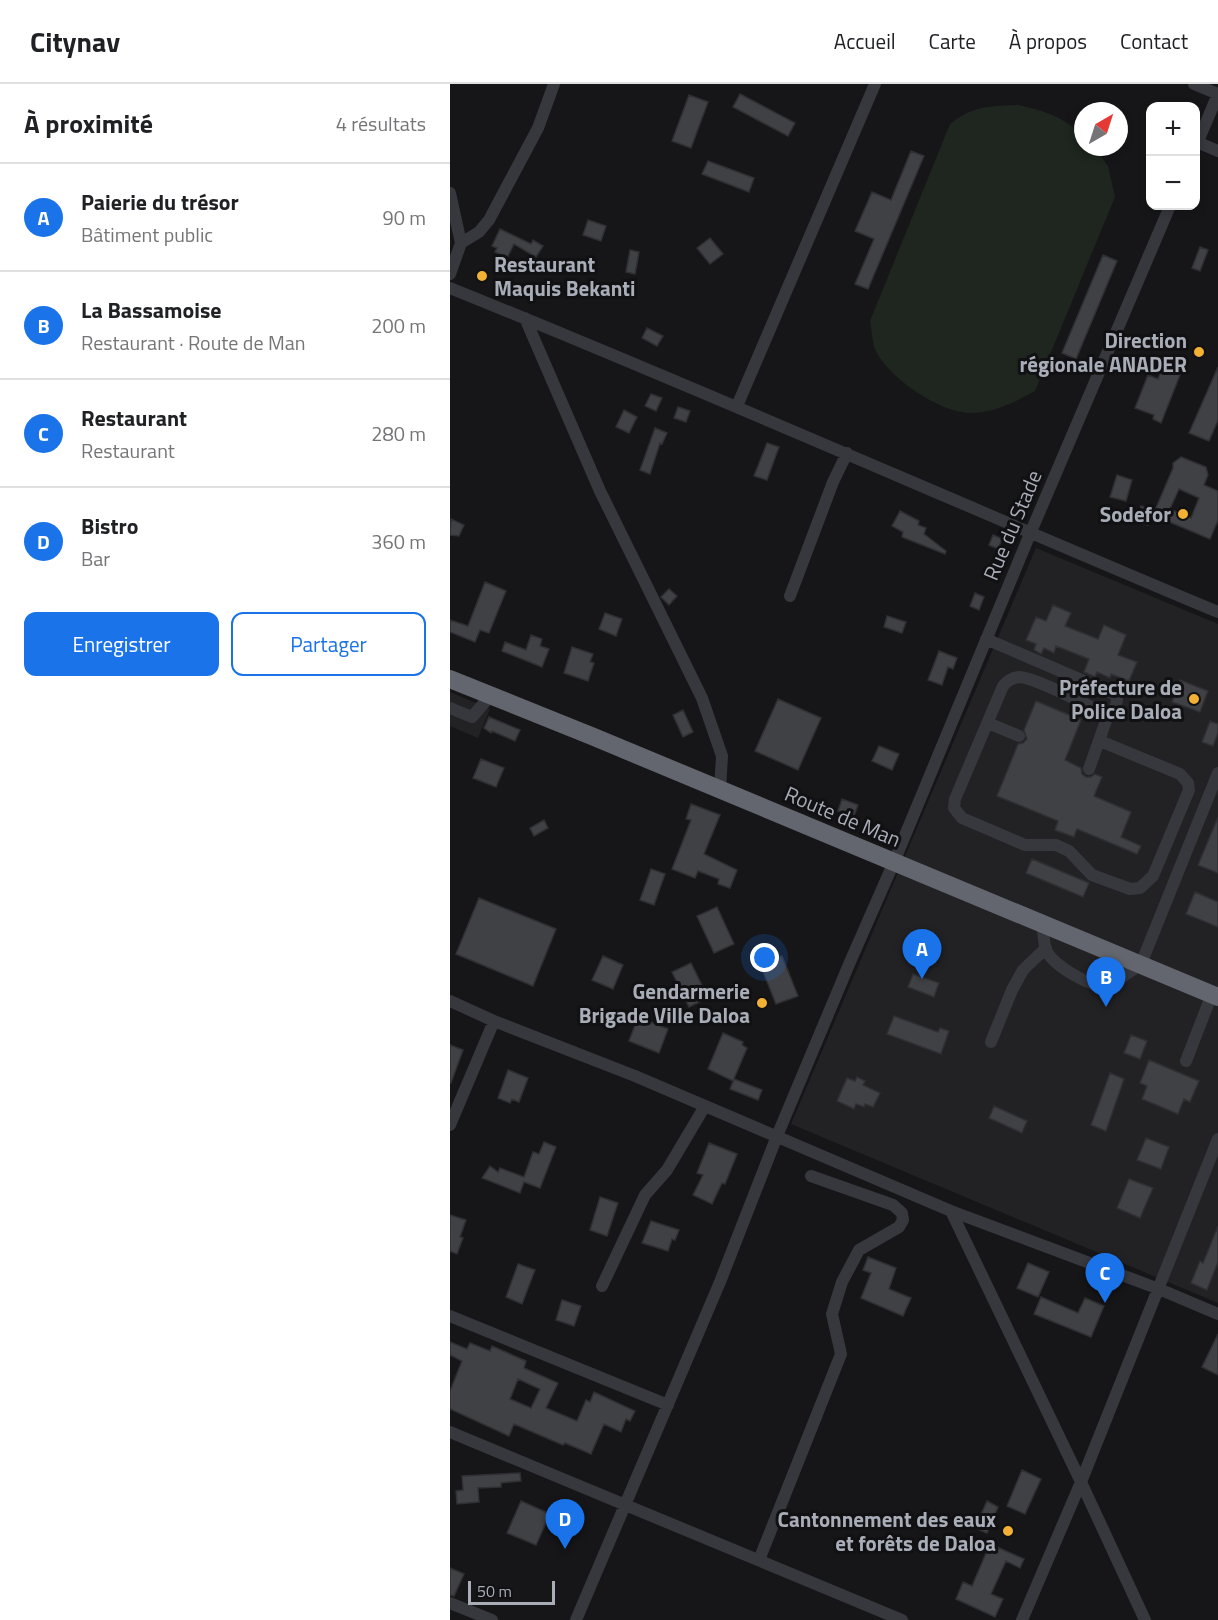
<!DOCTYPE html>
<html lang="fr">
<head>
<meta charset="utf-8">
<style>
	:root { --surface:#fff; --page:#f2f2f2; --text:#202124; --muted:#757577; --line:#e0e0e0; --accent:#1a73e8 }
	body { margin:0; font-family:"Titillium Web",sans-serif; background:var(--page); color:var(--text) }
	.controls { position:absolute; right:18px; top:18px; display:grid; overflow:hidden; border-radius:12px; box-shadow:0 3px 9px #0003 }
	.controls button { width:54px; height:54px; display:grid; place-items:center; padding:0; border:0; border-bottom:2px solid var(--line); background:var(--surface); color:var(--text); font:30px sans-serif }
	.compass { position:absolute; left:624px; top:18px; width:54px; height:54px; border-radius:50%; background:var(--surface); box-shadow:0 3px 9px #0003; rotate:39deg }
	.scale { position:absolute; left:18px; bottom:15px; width:87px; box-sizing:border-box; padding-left:6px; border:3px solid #a8adb8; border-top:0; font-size:16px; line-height:21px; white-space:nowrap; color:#a8adb8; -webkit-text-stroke:4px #111113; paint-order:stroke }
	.you { position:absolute; left:315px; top:874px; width:21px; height:21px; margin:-15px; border:4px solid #fff; border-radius:50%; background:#1a73e8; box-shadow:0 0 0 9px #1a73e833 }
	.badge { display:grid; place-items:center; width:39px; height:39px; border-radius:50%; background:var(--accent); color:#fff; font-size:20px; font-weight:700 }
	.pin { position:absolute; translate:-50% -50px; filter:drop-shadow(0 2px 3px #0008) }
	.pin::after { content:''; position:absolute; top:32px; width:21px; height:18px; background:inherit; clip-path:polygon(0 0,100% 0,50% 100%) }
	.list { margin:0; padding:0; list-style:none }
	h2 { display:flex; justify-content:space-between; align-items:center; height:78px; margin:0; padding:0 24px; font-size:26px }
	h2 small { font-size:20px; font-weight:400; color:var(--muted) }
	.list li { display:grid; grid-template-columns:39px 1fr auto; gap:18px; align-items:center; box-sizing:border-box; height:108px; padding:0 24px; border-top:2px solid var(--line) }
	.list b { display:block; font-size:22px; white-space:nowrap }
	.list p { margin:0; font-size:20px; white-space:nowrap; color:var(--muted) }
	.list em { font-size:20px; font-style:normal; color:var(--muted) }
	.actions { display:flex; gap:12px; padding:18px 24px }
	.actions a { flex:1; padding:14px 0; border:2px solid var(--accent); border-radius:12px; text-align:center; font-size:21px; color:var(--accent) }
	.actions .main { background:var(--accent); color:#fff }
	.map { position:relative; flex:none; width:768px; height:1536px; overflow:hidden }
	header { display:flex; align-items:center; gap:36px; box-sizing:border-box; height:84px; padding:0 30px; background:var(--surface); border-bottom:2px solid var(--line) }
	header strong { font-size:28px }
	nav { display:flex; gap:33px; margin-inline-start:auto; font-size:21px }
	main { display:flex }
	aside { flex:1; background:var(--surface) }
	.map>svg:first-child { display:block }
</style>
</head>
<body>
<header>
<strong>Citynav</strong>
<nav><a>Accueil</a><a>Carte</a><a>À propos</a><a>Contact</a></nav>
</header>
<main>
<aside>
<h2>À proximité<small>4 résultats</small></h2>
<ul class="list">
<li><span class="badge">A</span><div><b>Paierie du trésor</b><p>Bâtiment public</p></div><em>90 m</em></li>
<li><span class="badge">B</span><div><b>La Bassamoise</b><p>Restaurant · Route de Man</p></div><em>200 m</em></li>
<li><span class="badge">C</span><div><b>Restaurant</b><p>Restaurant</p></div><em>280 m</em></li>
<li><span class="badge">D</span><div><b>Bistro</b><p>Bar</p></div><em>360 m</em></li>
</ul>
<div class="actions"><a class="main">Enregistrer</a><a>Partager</a></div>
</aside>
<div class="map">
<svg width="768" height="1536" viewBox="0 0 768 1536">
	<rect width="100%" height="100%" fill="#161618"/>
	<path fill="#222225" d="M 586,464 L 768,540 L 768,1219 L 341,1040 Z
		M 0,608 L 40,625 L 28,654 L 0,642 Z"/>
	<path fill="#1e261f" d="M 568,21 C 595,27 611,32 633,51 L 633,63 L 644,63 L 658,82 L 665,113 L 585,307 C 565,318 544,329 521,329 C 490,329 437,293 425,265 C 422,257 422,246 420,237 L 500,40 C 522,22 540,22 568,21 Z"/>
	<path fill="#404145" stroke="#303034" stroke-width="1.5" fill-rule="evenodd" d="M 290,10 L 345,39 L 338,52 L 283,23 Z
		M 239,11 L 258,18 L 241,64 L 222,57 Z
		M 461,67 L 474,72 L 418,205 L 405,200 L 424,155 L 405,147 L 422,108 L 441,116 Z
		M 258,77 L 304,94 L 299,108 L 252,90 Z
		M 138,136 L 156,142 L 151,157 L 133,151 Z
		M 50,145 L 81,160 L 83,156 L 93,162 L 86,173 L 64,160 L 57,174 L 45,168 L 47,164 L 42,162 Z
		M 260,154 L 273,170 L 260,180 L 247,164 Z
		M 750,163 L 758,166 L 750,187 L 742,184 Z
		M 180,166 L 189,168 L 185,190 L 176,188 Z
		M 653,171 L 667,177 L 626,275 L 612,269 Z
		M 197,244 L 213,252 L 207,262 L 192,254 Z
		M 768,283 L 768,336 L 759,357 L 739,349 Z
		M 712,284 L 730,291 L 711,339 L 703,335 L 704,331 L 685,324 L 698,291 L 708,295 Z
		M 201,310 L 212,314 L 206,327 L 195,322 Z
		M 228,323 L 240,327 L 236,338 L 224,334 Z
		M 174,326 L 187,333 L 179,349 L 166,343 Z
		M 205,344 L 217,349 L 212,360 L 210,359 L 200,390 L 190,386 Z
		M 317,359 L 329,363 L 317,396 L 304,392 Z
		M 731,373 L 756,383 L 758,391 L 754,401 L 768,407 L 768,436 L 760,455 L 703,431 L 723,384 L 723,379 ZM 729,405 L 749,414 L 741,434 L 720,425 Z
		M 667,391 L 682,396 L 676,417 L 660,413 Z
		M 691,422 L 702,425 L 698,441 L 687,438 Z
		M 450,427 L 469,437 L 468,441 L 476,444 L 474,450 L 496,467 L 495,470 L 452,453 L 453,448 L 442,442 Z
		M 1,435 L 14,441 L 9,452 L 0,451 Z
		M 543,451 L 552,455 L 548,465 L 539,461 Z
		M 35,498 L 56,507 L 39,549 L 30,546 L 25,558 L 0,548 L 0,536 L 18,542 Z
		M 219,505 L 227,512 L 219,521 L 211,513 Z
		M 525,509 L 534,513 L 529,526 L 520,522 Z
		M 603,521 L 621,529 L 615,542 L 648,555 L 654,541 L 676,551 L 668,571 L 687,578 L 679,597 L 661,590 L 660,594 L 647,588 L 645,593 L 634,588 L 639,575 L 606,562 L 604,569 L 594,564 L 591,570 L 584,566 L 586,560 L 576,556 L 586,533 L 596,537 Z
		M 155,529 L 172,535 L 166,552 L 149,545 Z
		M 437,532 L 456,538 L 452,549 L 434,543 Z
		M 81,551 L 92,555 L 90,562 L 99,565 L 92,583 L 52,567 L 55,558 L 76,566 Z
		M 122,563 L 143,570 L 140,578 L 144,579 L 138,597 L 114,589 Z
		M 489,567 L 507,574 L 503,585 L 498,583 L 492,601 L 478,596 Z
		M 730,596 L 758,607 L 750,628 L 722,618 Z
		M 328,615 L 371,634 L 348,686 L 305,667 Z
		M 586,617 L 631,636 L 615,676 L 631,684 L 632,690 L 636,693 L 641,693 L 645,690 L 652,693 L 644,712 L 681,728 L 671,753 L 691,762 L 687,770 L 627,745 L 624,753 L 605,746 L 608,737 L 547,712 L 568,660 L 573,659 L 577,655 L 574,646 Z
		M 233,626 L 243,648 L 233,653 L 223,631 Z
		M 39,633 L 70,646 L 65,657 L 42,647 L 41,649 L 34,644 Z
		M 760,637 L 768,640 L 768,649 L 763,662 L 752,658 Z
		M 429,662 L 449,670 L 442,686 L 422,677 Z
		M 31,675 L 54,684 L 46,703 L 23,694 Z
		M 392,715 L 408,721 L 404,732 L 388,727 Z
		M 241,720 L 270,731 L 254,770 L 287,786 L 280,804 L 268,800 L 269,795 L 248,787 L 245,794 L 222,785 L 241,736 L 236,735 Z
		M 768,733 L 768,789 L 748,781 Z
		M 94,736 L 98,744 L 84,752 L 80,744 Z
		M 582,775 L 639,799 L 633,813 L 576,789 Z
		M 201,785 L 215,790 L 204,821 L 190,816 Z
		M 745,808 L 768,818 L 768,843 L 736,830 Z
		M 29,814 L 106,845 L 83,902 L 6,870 Z
		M 267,823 L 284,860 L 264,869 L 247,832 Z
		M 153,872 L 173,881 L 163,905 L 142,896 Z
		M 332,872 L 348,912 L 326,920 L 310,880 Z
		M 241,879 L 258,914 L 239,923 L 222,888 Z
		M 463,890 L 489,899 L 484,913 L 458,903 Z
		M 444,932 L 488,948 L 490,944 L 499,947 L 491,970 L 437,950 Z
		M 188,933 L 218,945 L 209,969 L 179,957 Z
		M 273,949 L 293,958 L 292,961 L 297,964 L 283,997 L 258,985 Z
		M 681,951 L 697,957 L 690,975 L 674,969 Z
		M 0,961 L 13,966 L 1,999 L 0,998 Z
		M 699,976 L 749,997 L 740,1018 L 734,1015 L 728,1030 L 692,1015 L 697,1002 L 690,999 Z
		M 58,986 L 78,994 L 69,1018 L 62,1015 L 60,1019 L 48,1014 Z
		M 660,989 L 674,995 L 656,1047 L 641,1041 Z
		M 407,993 L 415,997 L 413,1001 L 430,1009 L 423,1023 L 415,1020 L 414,1023 L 406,1020 L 404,1025 L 387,1017 L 397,994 L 405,997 Z
		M 284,995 L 312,1006 L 308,1016 L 280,1005 Z
		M 544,1022 L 577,1037 L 572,1049 L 539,1034 Z
		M 696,1054 L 719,1063 L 711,1085 L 687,1076 Z
		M 94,1058 L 106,1063 L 90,1104 L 74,1098 L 70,1109 L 32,1094 L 40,1082 L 48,1088 L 50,1084 L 74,1093 L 83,1068 L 89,1070 Z
		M 259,1059 L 287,1070 L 275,1100 L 272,1099 L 262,1120 L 243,1111 L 253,1091 L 247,1089 Z
		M 679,1095 L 703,1104 L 690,1134 L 667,1124 Z
		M 150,1113 L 168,1119 L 157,1152 L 140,1146 Z
		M 0,1131 L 16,1136 L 10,1153 L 13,1154 L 7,1170 L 0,1167 Z
		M 201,1137 L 229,1146 L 225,1156 L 222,1155 L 218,1167 L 192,1159 Z
		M 768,1142 L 768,1178 L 757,1206 L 741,1199 L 750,1177 L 753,1179 Z
		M 418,1173 L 446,1184 L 439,1205 L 461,1214 L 453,1232 L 411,1214 L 421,1189 L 413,1186 Z
		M 578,1179 L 599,1188 L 588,1213 L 567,1204 Z
		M 68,1180 L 85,1186 L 72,1220 L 56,1213 Z
		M 591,1213 L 628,1229 L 635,1214 L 654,1222 L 641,1253 L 584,1230 Z
		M 112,1216 L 131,1222 L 124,1242 L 106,1236 Z
		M 768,1250 L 768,1291 L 752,1283 Z
		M 0,1258 L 17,1265 L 20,1259 L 40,1267 L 42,1262 L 76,1277 L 74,1284 L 108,1299 L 96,1324 L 127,1337 L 136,1316 L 140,1318 L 144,1308 L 185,1327 L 180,1337 L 176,1335 L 171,1348 L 154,1340 L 141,1370 L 115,1359 L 113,1361 L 64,1340 L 59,1352 L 0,1325 L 0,1307 L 12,1277 L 0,1271 ZM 68,1295 L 90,1305 L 81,1324 L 60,1315 Z
		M 572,1386 L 591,1395 L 575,1430 L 557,1422 Z
		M 70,1389 L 71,1397 L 51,1399 L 51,1403 L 28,1404 L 29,1418 L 7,1420 L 6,1407 L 13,1406 L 12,1392 Z
		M 71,1417 L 100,1430 L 86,1461 L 57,1449 Z
		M 537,1417 L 548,1423 L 537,1449 L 525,1444 Z
		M 540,1460 L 574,1475 L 570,1484 L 556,1477 L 541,1510 L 553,1515 L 545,1533 L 506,1515 L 513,1498 L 522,1502 Z
		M 0,1484 L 14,1490 L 4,1512 L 0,1511 Z"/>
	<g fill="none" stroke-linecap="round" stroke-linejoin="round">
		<path stroke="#37383d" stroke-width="12" d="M 744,0 L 768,10 L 746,62
			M 747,58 L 768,67
			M 0,109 L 11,159 L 0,190
			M 11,159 L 29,148 L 39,136 L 88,44 L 104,0
			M 0,204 C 258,308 512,421 768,528
			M 75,234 L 150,407 L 252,614 L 272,672 L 270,705
			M 287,322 L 425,0
			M 340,512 L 383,398 L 397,369
			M 536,555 L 664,610 L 667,615 L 666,622 L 658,631 L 639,685
			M 0,624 L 22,633 L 41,611
			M 538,639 L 569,652
			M 650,657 L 730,690 L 738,699 L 739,706 L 703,792 L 690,804 L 680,805 L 642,791 L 619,767 L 606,761 L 575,761 L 512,734 L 504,724 L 505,715 L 553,602 C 557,597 562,594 569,593 C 585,593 640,623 658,631
			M 592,839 C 594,848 593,860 597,868 C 605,882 642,905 659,902 L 691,880 L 768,689
			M 0,917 L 44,937 L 185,992 L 501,1127 L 709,1205 L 768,1230
			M 541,958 L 562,906 L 573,886 L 596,864
			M 736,977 L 762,910
			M 0,1041 L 44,937
			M 501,1127 L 631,1398 L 695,1536
			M 152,1202 L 195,1111 L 217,1086 L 255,1022
			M 0,1232 L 218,1321
			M 0,1348 L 452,1536
			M 309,1476 L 391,1270 L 382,1230 L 392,1198 L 409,1166 L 449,1143 L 453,1136 L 452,1129 L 443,1121 L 361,1092
			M 0,1519 L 42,1536
			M 126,1536 L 270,1198 L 327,1052 L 400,878 L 444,778 L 580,450 L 720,122
			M 572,1536 L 631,1398 L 768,1055"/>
		<path stroke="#63666e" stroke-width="18" d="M 0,595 L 144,653 L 768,913"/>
	</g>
	<g fill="#f2b134" stroke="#111113" stroke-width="2">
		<circle cx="32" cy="192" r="6"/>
		<circle cx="749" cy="268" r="6"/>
		<circle cx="733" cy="430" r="6"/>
		<circle cx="744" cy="615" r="6"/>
		<circle cx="312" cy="919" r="6"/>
		<circle cx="558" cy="1447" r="6"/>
	</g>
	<g text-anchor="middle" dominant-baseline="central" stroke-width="6" stroke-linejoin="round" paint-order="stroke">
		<g font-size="21" font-weight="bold" fill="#a8adb8" stroke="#111113" text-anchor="end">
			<text x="44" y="180" text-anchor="start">Restaurant<tspan x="44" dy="24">Maquis Bekanti</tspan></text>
			<text x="737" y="256">Direction<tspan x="737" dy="24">régionale ANADER</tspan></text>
			<text x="721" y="430">Sodefor</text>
			<text x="732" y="603">Préfecture de<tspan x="732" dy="24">Police Daloa</tspan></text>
			<text x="300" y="907">Gendarmerie<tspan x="300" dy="24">Brigade Ville Daloa</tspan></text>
			<text x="546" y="1435">Cantonnement des eaux<tspan x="546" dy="24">et forêts de Daloa</tspan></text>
		</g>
		<g font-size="21" fill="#a8adb8" stroke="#111113">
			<text transform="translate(562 441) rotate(-67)">Rue du Stade</text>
			<text transform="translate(393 732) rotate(23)">Route de Man</text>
		</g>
	</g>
</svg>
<div class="controls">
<button>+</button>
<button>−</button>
</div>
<svg class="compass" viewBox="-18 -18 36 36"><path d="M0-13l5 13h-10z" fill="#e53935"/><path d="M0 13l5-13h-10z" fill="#757577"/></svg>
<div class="scale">50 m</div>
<div class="you"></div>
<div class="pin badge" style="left:472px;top:895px">A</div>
<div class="pin badge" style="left:656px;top:923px">B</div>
<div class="pin badge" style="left:655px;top:1219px">C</div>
<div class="pin badge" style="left:115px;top:1465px">D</div>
</div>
</main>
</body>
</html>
